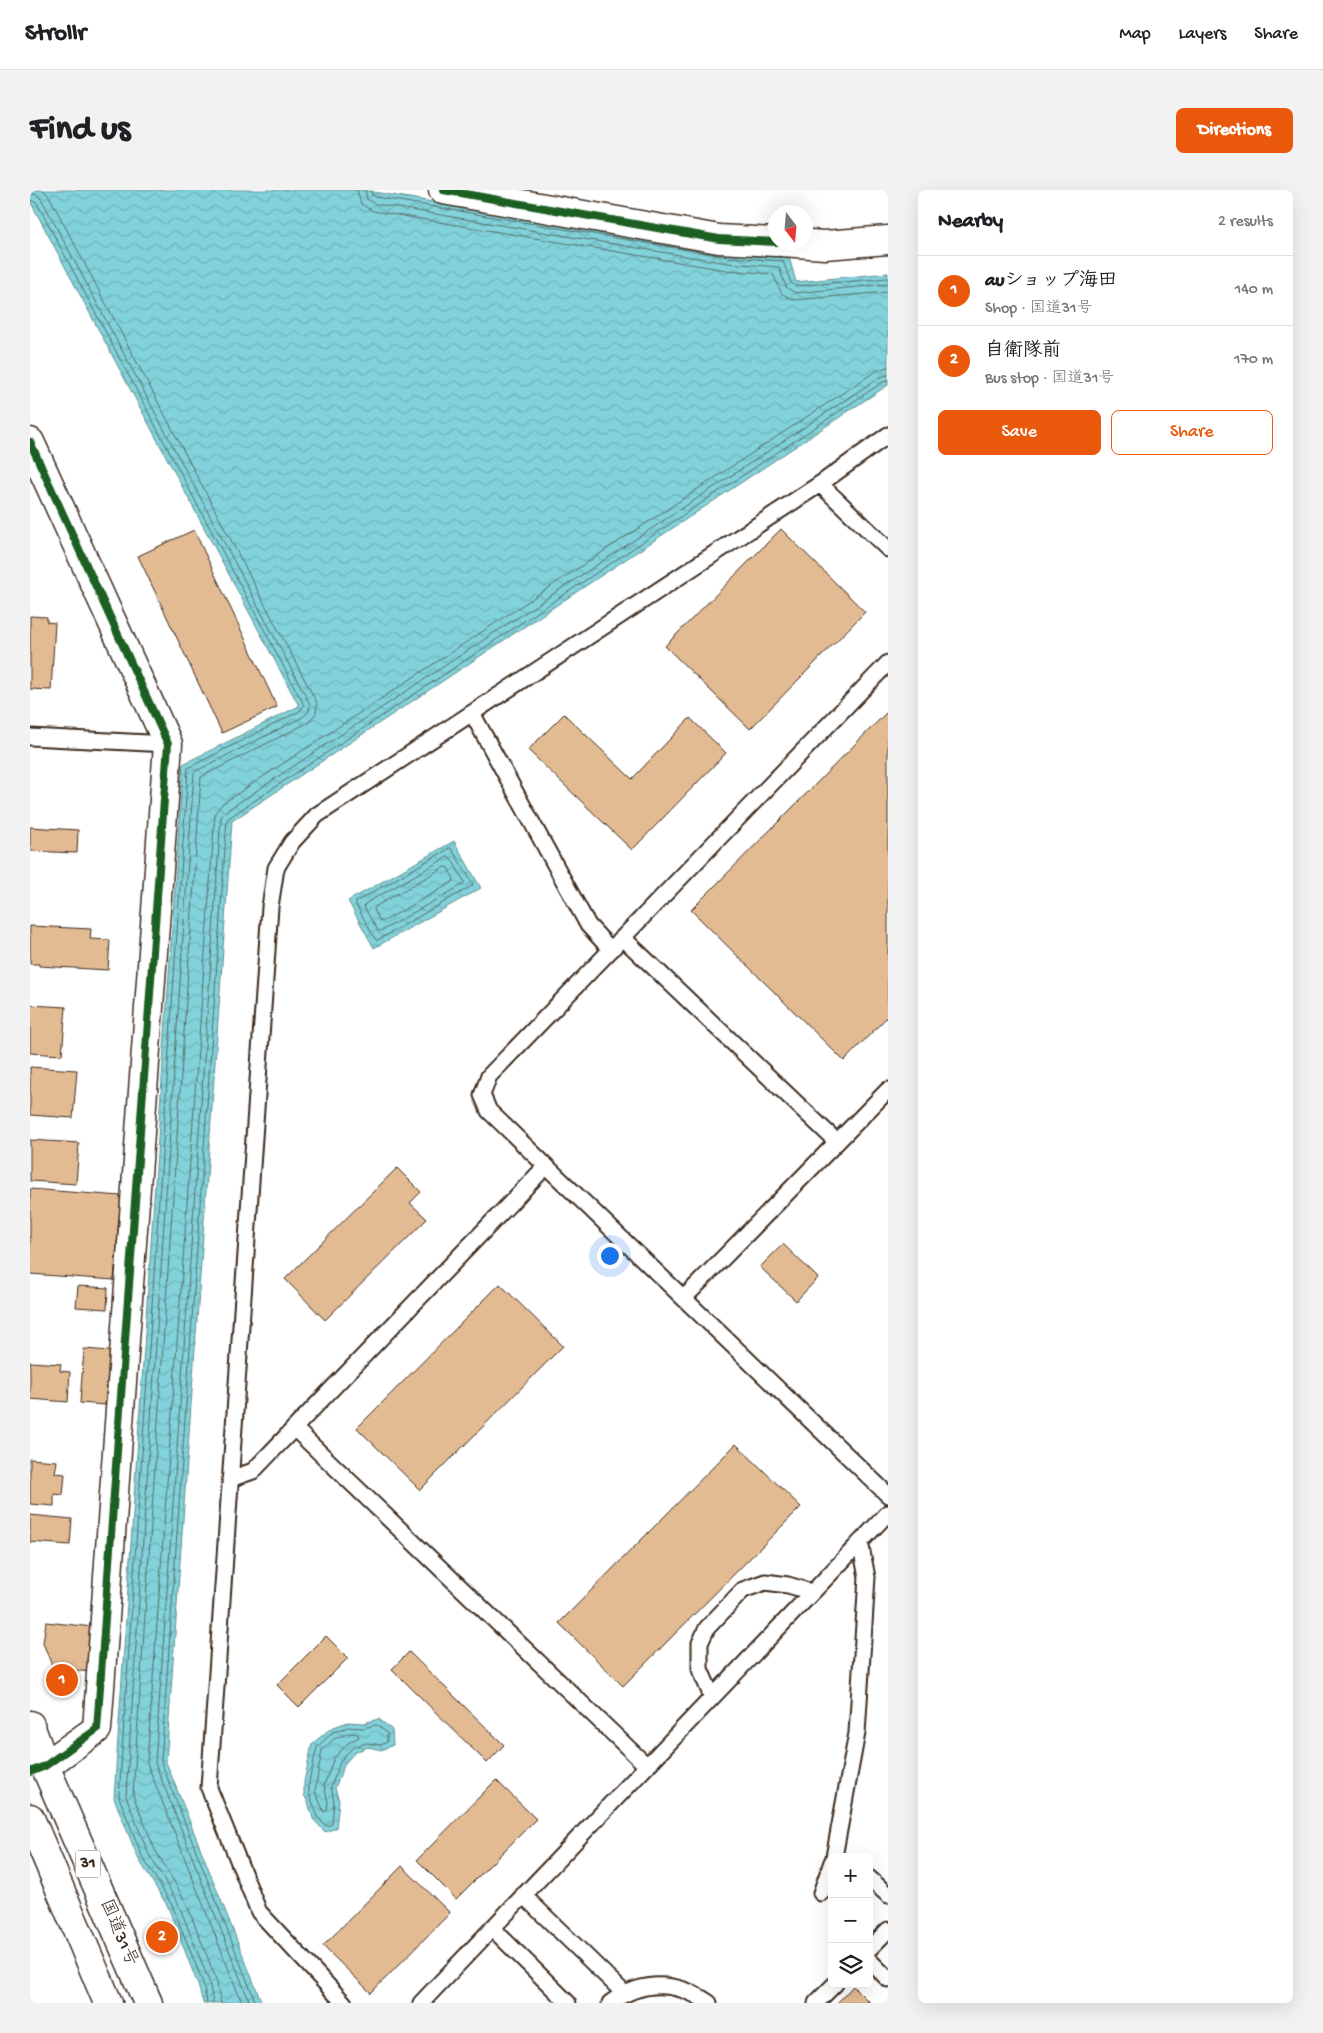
<!DOCTYPE html>
<html lang="en">
<head>
<meta charset="utf-8">
<style>
	:root { --surface:#fff; --page:#f2f2f2; --text:#202124; --muted:#757577; --line:#e0e0e0; --accent:#ea580c }
	body { margin:0; font-family:"Gochi Hand","Klee One",sans-serif; background:var(--page); color:var(--text) }
	.controls { position:absolute; right:15px; bottom:15px; display:grid; overflow:hidden; border-radius:8px; box-shadow:0 5px 20px #0002 }
	.controls button { width:45px; height:45px; display:grid; place-items:center; padding:0; border:0; border-bottom:1px solid var(--line); background:var(--surface); color:var(--text); font:25px sans-serif }
	.compass { position:absolute; left:738px; top:15px; width:45px; height:45px; border-radius:50%; background:var(--surface); box-shadow:0 5px 20px #0002; rotate:164deg }
	.you { position:absolute; left:579px; top:1065px; width:18px; height:18px; margin:-12px; border:4px solid #fff; border-radius:50%; background:#1a73e8; box-shadow:0 0 0 8px #1a73e833 }
	.badge { display:grid; place-items:center; width:32px; height:32px; border-radius:50%; background:var(--accent); color:#fff; font-size:16px; font-weight:700 }
	.pin { position:absolute; translate:-50% -50%; border:2px solid #fff; box-shadow:0 1px 5px #0006 }
	.list { margin:0; padding:0; list-style:none }
	h2 { display:flex; justify-content:space-between; align-items:center; height:65px; margin:0; padding:0 20px; font-size:21px }
	h2 small { font-size:16px; font-weight:400; color:var(--muted) }
	.list li { display:grid; grid-template-columns:32px 1fr auto; gap:15px; align-items:center; box-sizing:border-box; height:70px; padding:0 20px; border-top:1px solid var(--line) }
	.list b { display:block; font-size:19px; white-space:nowrap }
	.list p { margin:0; font-size:16px; white-space:nowrap; color:var(--muted) }
	.list em { font-size:16px; font-style:normal; color:var(--muted) }
	.actions { display:flex; gap:10px; padding:15px 20px }
	.actions a { flex:1; padding:11px 0; border:1px solid var(--accent); border-radius:8px; text-align:center; font-size:18px; color:var(--accent) }
	.actions .main { background:var(--accent); color:#fff }
	.icon { flex:none; width:28px; height:28px; fill:none; stroke:currentColor; stroke-width:2; stroke-linecap:round; stroke-linejoin:round }
	.map { position:relative; flex:none; width:858px; height:1813px; overflow:hidden; border-radius:8px }
	header { display:flex; align-items:center; gap:30px; box-sizing:border-box; height:70px; padding:0 25px; background:var(--surface); border-bottom:1px solid var(--line) }
	header strong { font-size:24px }
	nav { display:flex; gap:28px; margin-inline-start:auto; font-size:18px }
	.intro { display:flex; align-items:center; justify-content:space-between; box-sizing:border-box; height:120px; padding:0 30px }
	h1 { margin:0; font-size:35px }
	.button { padding:12px 22px; border-radius:8px; background:var(--accent); color:#fff; font-size:18px; font-weight:700 }
	main { display:flex; gap:30px; padding:0 30px }
	aside { flex:1; background:var(--surface); border-radius:8px; box-shadow:0 5px 20px #0002 }
	.map>svg:first-child { display:block }
</style>
</head>
<body>
<header>
<strong>Strollr</strong>
<nav><a>Map</a><a>Layers</a><a>Share</a></nav>
</header>
<div class="intro"><h1>Find us</h1><a class="button">Directions</a></div>
<main>
<div class="map">
<svg width="858" height="1813" viewBox="0 0 858 1813">
	<defs>
		<pattern id="water-waves" width="16" height="10" patternUnits="userSpaceOnUse" patternTransform="scale(1.25)"><rect width="16" height="10" fill="#81d2da"/><path d="M0 5q4-4 8 0t8 0" fill="none" stroke="#70b4bb"/></pattern>
	</defs>
	<rect width="100%" height="100%" fill="#fff"/>
	<filter id="ink" filterUnits="userSpaceOnUse"><feTurbulence type="fractalNoise" baseFrequency=".02" numOctaves="2"/><feDisplacementMap in="SourceGraphic" scale="10" xChannelSelector="R" yChannelSelector="G"/><feConvolveMatrix kernelMatrix="1 2 1 2 8 2 1 2 1" color-interpolation-filters="sRGB"/></filter>
	<g filter="url(#ink)">
		<path fill="url(#water-waves)" stroke="#658f8f" d="M 0,0 L 332,0 L 699,62 L 759,67 L 766,92 L 858,83 L 858,195 L 202,631 L 136,1572 L 232,1813 L 173,1813 L 168,1795 L 138,1717 L 108,1668 L 84,1608 L 153,574 L 269,516 L 0,11 Z
			M 424,651 L 451,698 L 344,758 L 318,711 Z
			M 349,1529 L 362,1540 L 363,1555 L 351,1560 L 338,1557 L 325,1562 L 315,1573 L 305,1598 L 309,1611 L 306,1638 L 295,1642 L 283,1629 L 278,1612 L 274,1605 L 274,1592 L 282,1554 L 301,1538 L 318,1532 L 333,1533 Z"/>
		<g fill="none" stroke-linecap="round" stroke-linejoin="round">
			<path stroke="#576d69" stroke-width="1" d="M 13,0 L 19,6 L 287,513 L 286,523 L 279,532 L 171,587 L 103,1605 L 125,1660 L 155,1710 L 186,1789 L 191,1813
				M 327,0 L 331,14 L 343,21 L 696,80 L 743,84 L 752,104 L 764,110 L 858,102
				M 335,0 L 337,9 L 345,14 L 697,73 L 749,77 L 756,97 L 765,103 L 858,94
				M 341,0 L 342,5 L 346,7 L 698,67 L 753,71 L 761,93 L 766,96 L 858,88
				M 0,3 L 7,5 L 12,10 L 280,514 L 279,521 L 273,527 L 164,582 L 96,1606 L 118,1663 L 148,1713 L 179,1791 L 183,1813
				M 0,10 L 7,13 L 274,515 L 270,521 L 158,578 L 89,1607 L 112,1666 L 142,1715 L 173,1793 L 177,1813
				M 421,658 L 443,694 L 442,696 L 348,750 L 346,750 L 326,715 L 326,712 Z
				M 418,667 L 421,668 L 434,691 L 434,694 L 351,741 L 348,741 L 334,717 L 335,714 Z
				M 415,677 L 418,678 L 424,689 L 423,692 L 354,731 L 350,731 L 344,720 L 345,717 Z
				M 347,1535 L 357,1543 L 357,1552 L 351,1555 L 337,1553 L 323,1557 L 311,1570 L 301,1597 L 304,1611 L 302,1634 L 296,1636 L 288,1627 L 279,1603 L 279,1592 L 287,1557 L 303,1542 L 318,1537 L 333,1538 Z
				M 319,1543 L 328,1544 L 329,1547 L 318,1553 L 304,1568 L 294,1595 L 298,1612 L 297,1620 L 294,1622 L 285,1601 L 292,1560 L 304,1549 Z
				M 212,1813 L 117,1573 L 185,623 L 192,614 L 846,181 L 858,177
				M 220,1813 L 125,1573 L 191,627 L 196,621 L 850,187 L 858,185
				M 226,1813 L 131,1572 L 197,629 L 853,192 L 858,191"/>
		</g>
		<path fill="#e3bb93" stroke="#3b2a1e" d="M 751,339 L 835,422 L 720,539 L 635,456 Z
			M 164,340 L 247,517 L 192,543 L 108,366 Z
			M 0,426 L 17,427 L 17,432 L 25,433 L 21,500 L 0,499 Z
			M 858,521 L 858,826 L 814,871 L 661,720 Z
			M 534,524 L 602,589 L 660,528 L 696,563 L 602,660 L 498,560 Z
			M 0,637 L 48,640 L 47,663 L 0,661 Z
			M 0,736 L 61,739 L 60,749 L 80,750 L 78,780 L 9,776 L 9,774 L 0,774 Z
			M 0,815 L 36,817 L 32,865 L 0,863 Z
			M 0,877 L 47,880 L 43,928 L 0,925 Z
			M 0,950 L 49,953 L 46,994 L 0,991 Z
			M 367,978 L 391,1002 L 380,1013 L 397,1029 L 295,1130 L 255,1089 Z
			M 0,999 L 91,1006 L 84,1090 L 0,1084 Z
			M 753,1054 L 788,1088 L 766,1111 L 730,1077 Z
			M 470,1094 L 533,1156 L 390,1300 L 327,1238 Z
			M 48,1096 L 78,1098 L 77,1119 L 46,1117 Z
			M 54,1159 L 80,1161 L 75,1215 L 50,1213 Z
			M 0,1172 L 31,1174 L 30,1181 L 40,1182 L 38,1212 L 0,1209 Z
			M 706,1254 L 771,1317 L 593,1496 L 529,1433 Z
			M 0,1269 L 27,1271 L 25,1283 L 35,1284 L 33,1305 L 24,1304 L 24,1316 L 0,1314 Z
			M 0,1325 L 42,1329 L 40,1355 L 0,1352 Z
			M 16,1432 L 63,1437 L 60,1482 L 23,1478 L 13,1453 Z
			M 296,1446 L 318,1468 L 269,1517 L 247,1495 Z
			M 379,1462 L 474,1555 L 457,1573 L 362,1479 Z
			M 466,1590 L 506,1629 L 426,1709 L 387,1670 Z
			M 372,1676 L 420,1723 L 341,1803 L 293,1756 Z
			M 823,1796 L 840,1813 L 807,1813 Z"/>
		<g fill="none" stroke-linecap="round" stroke-linejoin="round">
			<g stroke="#3b2a1e" stroke-width="19">
				<path id="service" d="M 790,294 L 858,359
					M 858,473 L 459,886 L 452,905 L 459,921 L 858,1305
					M 442,523 L 558,735 L 581,760
					M 0,547 L 138,554
					M 593,748 L 807,952
					M 654,1108 L 858,900
					M 264,1238 L 617,1576
					M 200,1289 L 223,1281 L 516,976
					M 682,1507 L 670,1479 L 670,1453 L 677,1438 L 713,1400 L 735,1392 L 758,1395 L 782,1402
					M 804,1667 L 827,1543 L 837,1387 L 830,1352
					M 839,1688 L 858,1705
					M 791,1703 L 802,1672
					M 493,1705 L 594,1803
					M 462,1738 L 538,1813
					M 839,1759 L 858,1740
					M 839,1770 L 858,1789
					M 314,1813 L 229,1722 L 179,1598 L 240,717 L 246,678 L 262,652 L 287,625 L 790,294 L 858,245
					M 391,1813 L 858,1323
					M 580,1813 C 612,1790 646,1790 679,1813
					M 786,1813 L 805,1794"/>
			</g>
			<g stroke="#3b2a1e" stroke-width="31">
				<path id="minor" d="M 413,0 L 689,49 L 746,52
					M 751,52 L 795,55 L 858,50
					M 0,252 L 138,554 L 67,1539 L 15,1576"/>
			</g>
			<g stroke="#3b2a1e" stroke-width="31">
				<path id="trunk" d="M 0,1535 L 15,1576 L 118,1813
					M 0,1628 L 78,1813"/>
			</g>
			<use href="#service" stroke="#fff" stroke-width="15"/>
			<use href="#minor" stroke="#fff" stroke-width="28"/>
			<use href="#trunk" stroke="#fff" stroke-width="28"/>
			<g stroke="#fff" stroke-width="11">
				<path id="cycleway" d="M 413,0 L 689,49 L 746,52
					M 0,252 L 138,554 L 67,1539 L 15,1576 L 0,1582"/>
			</g>
			<use href="#cycleway" stroke="#1b5e20" stroke-width="8"/>
		</g>
	</g>
	<g text-anchor="middle" dominant-baseline="central" stroke-width="4" stroke-linejoin="round" paint-order="stroke">
		<rect fill="#fff" stroke="#766a62" stroke-width="1" x="45.5" y="1660.5" width="25" height="27" rx="4"/>
		<g font-size="16" font-weight="bold" fill="#3b2a1e">
			<text x="58" y="1674">31</text>
		</g>
		<g font-size="18" fill="#3b2a1e" stroke="#fff">
			<text transform="translate(88 1743) rotate(67)">国道31号</text>
		</g>
	</g>
</svg>
<div class="controls">
<button>+</button>
<button>−</button>
<button><svg class="icon" aria-label="layers" viewBox="0 0 24 24"><path d="M12 4l9 5-9 5-9-5zM3 14l9 5 9-5"/></svg></button>
</div>
<svg class="compass" viewBox="-18 -18 36 36"><path d="M0-13l5 13h-10z" fill="#e53935"/><path d="M0 13l5-13h-10z" fill="#757577"/></svg>
<div class="you"></div>
<div class="pin badge" style="left:32px;top:1490px">1</div>
<div class="pin badge" style="left:132px;top:1747px">2</div>
</div>
<aside>
<h2>Nearby<small>2 results</small></h2>
<ul class="list">
<li><span class="badge">1</span><div><b>auショップ海田</b><p>Shop · 国道31号</p></div><em>140 m</em></li>
<li><span class="badge">2</span><div><b>自衛隊前</b><p>Bus stop · 国道31号</p></div><em>170 m</em></li>
</ul>
<div class="actions"><a class="main">Save</a><a>Share</a></div>
</aside>
</main>
</body>
</html>
